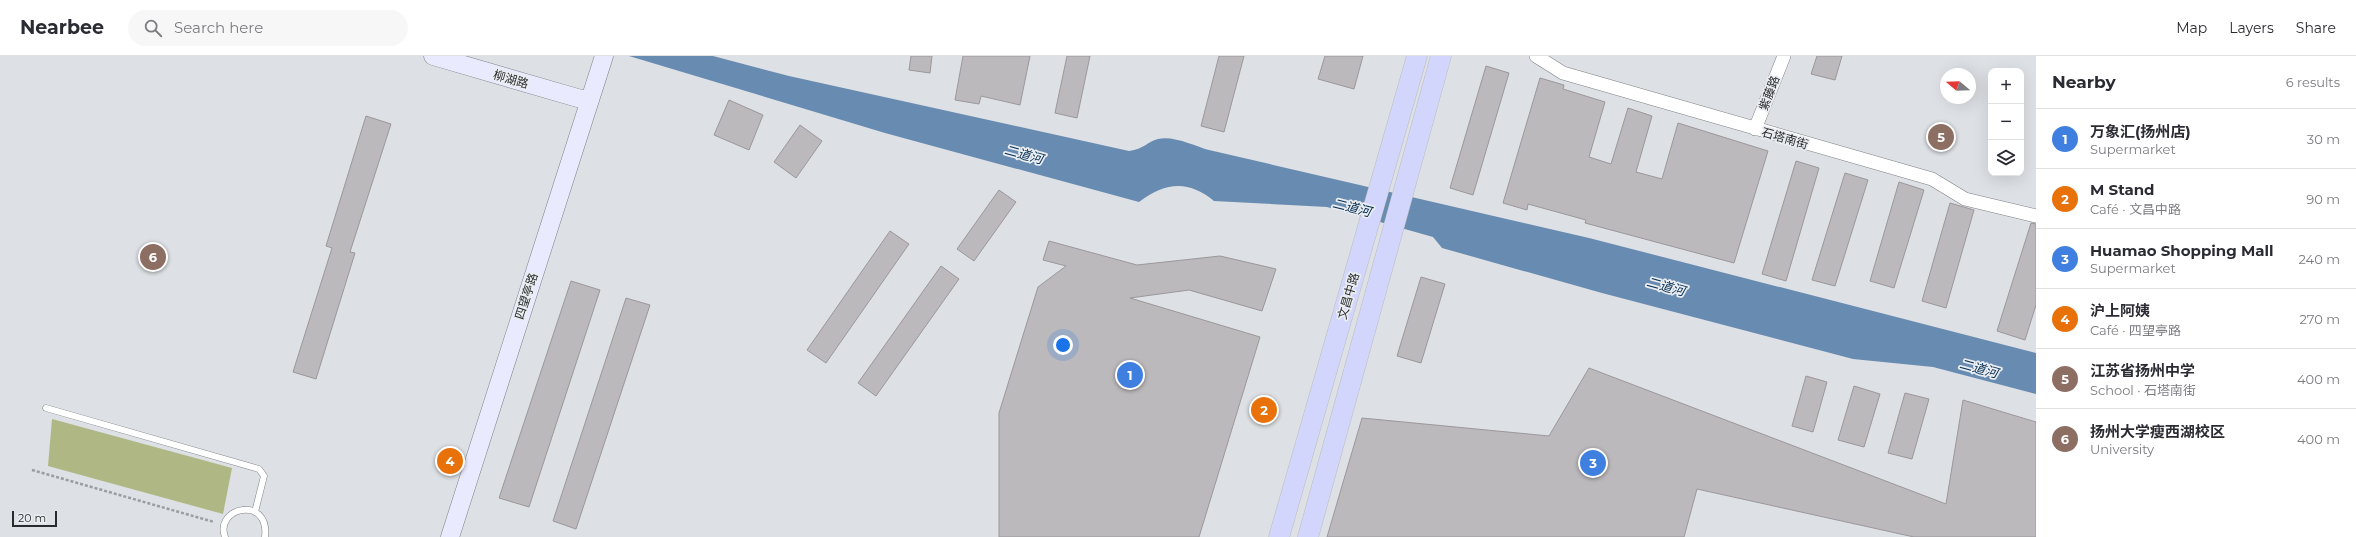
<!DOCTYPE html>
<html lang="en">
<head>
<meta charset="utf-8">
<style>
	:root { --surface:#fff; --page:#f7f7f7; --text:#2b2b33; --muted:#7c7c81; --line:#e1e1e2; --accent:#111827 }
	body { margin:0; font-family:Montserrat,"Noto Sans SC",sans-serif; background:var(--page); color:var(--text) }
	.controls { position:absolute; right:12px; top:12px; display:grid; overflow:hidden; border-radius:8px; box-shadow:0 4px 16px #0002 }
	.controls button { width:36px; height:36px; display:grid; place-items:center; padding:0; border:0; border-bottom:1px solid var(--line); background:var(--surface); color:var(--text); font:20px sans-serif }
	.compass { position:absolute; left:1940px; top:12px; width:36px; height:36px; border-radius:50%; background:var(--surface); box-shadow:0 4px 16px #0002; rotate:289deg }
	.scale { position:absolute; left:12px; bottom:10px; width:45px; box-sizing:border-box; padding-left:4px; border:2px solid #2a2b2c; border-top:0; font-size:11px; line-height:14px; white-space:nowrap; color:#2a2b2c; -webkit-text-stroke:3px #eaedf1; paint-order:stroke }
	.you { position:absolute; left:1063px; top:289px; width:14px; height:14px; margin:-10px; border:3px solid #fff; border-radius:50%; background:#1a73e8; box-shadow:0 0 0 6px #1a73e833 }
	.badge { display:grid; place-items:center; width:26px; height:26px; border-radius:50%; background:var(--accent); color:#fff; font-size:13px; font-weight:700 }
	.pin { position:absolute; translate:-50% -50%; border:2px solid #fff; box-shadow:0 1px 4px #0006 }
	.list { margin:0; padding:0; list-style:none }
	h2 { display:flex; justify-content:space-between; align-items:center; height:52px; margin:0; padding:0 16px; font-size:17px }
	h2 small { font-size:13px; font-weight:400; color:var(--muted) }
	.list li { display:grid; grid-template-columns:26px 1fr auto; gap:12px; align-items:center; box-sizing:border-box; height:60px; padding:0 16px; border-top:1px solid var(--line) }
	.list b { display:block; font-size:15px; white-space:nowrap }
	.list p { margin:0; font-size:13px; white-space:nowrap; color:var(--muted) }
	.list em { font-size:13px; font-style:normal; color:var(--muted) }
	.icon { flex:none; width:22px; height:22px; fill:none; stroke:currentColor; stroke-width:2; stroke-linecap:round; stroke-linejoin:round }
	.map { position:relative; flex:none; width:2036px; height:481px; overflow:hidden }
	header { display:flex; align-items:center; gap:24px; box-sizing:border-box; height:56px; padding:0 20px; background:var(--surface); border-bottom:1px solid var(--line) }
	header strong { font-size:19px }
	nav { display:flex; gap:22px; margin-inline-start:auto; font-size:14px }
	.search { width:280px; height:36px; background:var(--page); display:flex; align-items:center; gap:10px; box-sizing:border-box; padding:0 14px; border-radius:22px; color:var(--muted); font-size:15px }
	main { display:flex }
	aside { flex:1; background:var(--surface) }
	.map>svg:first-child { display:block }
</style>
</head>
<body>
<header>
<strong>Nearbee</strong>
<div class="search"><svg class="icon" aria-label="search" viewBox="0 0 24 24"><circle cx="10" cy="10" r="6"/><path d="M15 15l6 6"/></svg>Search here</div>
<nav><a>Map</a><a>Layers</a><a>Share</a></nav>
</header>
<main>
<div class="map">
<svg width="2036" height="481" viewBox="0 0 2036 481">
	<rect width="100%" height="100%" fill="#dde0e4"/>
	<path fill="#afb784" d="M 52,363 L 232,412 L 223,458 L 48,410 Z"/>
	<path fill="#688bb1" d="M 629,0 L 713,0 L 789,20 L 1129,95 C 1144,93 1147,86 1158,83 C 1173,79 1195,90 1209,94 L 1589,182 L 2036,297 L 2036,338 L 1933,311 L 1853,303 L 1602,237 L 1442,192 L 1433,181 L 1327,151 L 1214,145 C 1188,124 1166,126 1139,146 L 885,77 Z"/>
	<path fill="#bcb9bc" stroke="#9b979b" d="M 911,0 L 932,0 L 930,17 L 909,14 Z
		M 963,0 L 1030,0 L 1020,49 L 981,40 L 979,48 L 955,44 Z
		M 1067,0 L 1090,0 L 1077,62 L 1055,57 Z
		M 1219,0 L 1244,0 L 1224,76 L 1201,70 Z
		M 1325,0 L 1363,0 L 1354,33 L 1318,23 Z
		M 1817,0 L 1842,0 L 1835,24 L 1811,18 Z
		M 1486,10 L 1509,17 L 1473,139 L 1450,132 Z
		M 1540,22 L 1564,29 L 1563,33 L 1605,46 L 1589,101 L 1611,108 L 1628,52 L 1652,60 L 1636,116 L 1662,123 L 1678,67 L 1768,95 L 1734,207 L 1585,167 L 1586,164 L 1528,148 L 1527,154 L 1503,147 Z
		M 729,44 L 763,59 L 749,94 L 714,79 Z
		M 366,60 L 391,68 L 350,196 L 355,197 L 316,323 L 293,316 L 332,192 L 326,190 Z
		M 800,69 L 822,85 L 796,122 L 774,106 Z
		M 1796,105 L 1819,112 L 1786,225 L 1762,218 Z
		M 1845,117 L 1868,124 L 1835,230 L 1812,224 Z
		M 1899,126 L 1924,134 L 1894,232 L 1870,225 Z
		M 999,134 L 1016,146 L 974,205 L 957,193 Z
		M 1950,147 L 1974,154 L 1946,252 L 1922,245 Z
		M 2031,167 L 2036,168 L 2036,249 L 2025,284 L 1997,275 Z
		M 890,175 L 909,188 L 826,307 L 807,294 Z
		M 1049,185 L 1137,209 L 1220,200 L 1276,213 L 1262,255 L 1189,234 L 1130,242 L 1260,281 L 1199,481 L 999,481 L 999,357 L 1038,231 L 1066,210 L 1043,204 Z
		M 941,210 L 959,223 L 876,340 L 858,327 Z
		M 1421,221 L 1445,228 L 1421,307 L 1397,300 Z
		M 571,225 L 600,234 L 529,451 L 499,442 Z
		M 626,242 L 650,249 L 576,473 L 553,465 Z
		M 1589,312 L 1946,448 L 1963,344 L 2036,366 L 2036,481 L 1914,481 L 1697,433 L 1684,481 L 1327,481 L 1362,362 L 1549,380 Z
		M 1806,320 L 1827,326 L 1813,376 L 1792,370 Z
		M 1854,330 L 1880,338 L 1864,391 L 1838,384 Z
		M 1905,337 L 1929,343 L 1912,403 L 1888,397 Z"/>
	<g fill="none" stroke-linecap="round" stroke-linejoin="round">
		<g stroke="#7d8083" stroke-width="7">
			<path id="lane" d="M 46,352 L 259,413 L 264,420 L 255,456
				M 225,481 C 214,451 270,439 265,481"/>
		</g>
		<g stroke="#7d8083" stroke-width="14">
			<path id="street" d="M 1536,0 L 1563,17 L 1932,123 L 1965,143 L 2036,160
				M 1755,73 L 1784,0"/>
		</g>
		<g stroke="#7d8083" stroke-width="19">
			<path id="secondary" d="M 433,0 L 588,45
				M 450,481 L 604,0"/>
		</g>
		<g stroke="#bbb" stroke-width="21">
			<path id="primary" d="M 1279,481 L 1417,0
				M 1308,481 L 1441,0"/>
		</g>
		<path stroke="#9a9c9f" stroke-width="2.5" stroke-dasharray="3 2" stroke-linecap="butt" d="M 32,414 L 214,466"/>
		<use href="#lane" stroke="#fff" stroke-width="6"/>
		<use href="#street" stroke="#fff" stroke-width="13"/>
		<use href="#secondary" stroke="#e9eafe" stroke-width="18"/>
		<use href="#primary" stroke="#d3d6fc" stroke-width="20"/>
	</g>
	<g text-anchor="middle" dominant-baseline="central" stroke-width="3.5" stroke-linejoin="round" paint-order="stroke">
		<g font-size="12" fill="#2a2b2c" stroke="#eaedf1">
			<text transform="translate(511 23) rotate(16)">柳湖路</text>
			<text transform="translate(1769 37) rotate(-69)">紫藤路</text>
			<text transform="translate(1785 82) rotate(16)">石塔南街</text>
			<text transform="translate(526 240) rotate(-72)">四望亭路</text>
			<text transform="translate(1348 240) rotate(-74)">文昌中路</text>
		</g>
		<g font-size="13" font-style="italic" fill="#032d51" stroke="#eaedf1">
			<text transform="translate(1024 98) rotate(15)">二道河</text>
			<text transform="translate(1352 151) rotate(14)">二道河</text>
			<text transform="translate(1666 230) rotate(15)">二道河</text>
			<text transform="translate(1979 312) rotate(15)">二道河</text>
		</g>
	</g>
</svg>
<div class="controls">
<button>+</button>
<button>−</button>
<button><svg class="icon" aria-label="layers" viewBox="0 0 24 24"><path d="M12 4l9 5-9 5-9-5zM3 14l9 5 9-5"/></svg></button>
</div>
<svg class="compass" viewBox="-18 -18 36 36"><path d="M0-13l5 13h-10z" fill="#e53935"/><path d="M0 13l5-13h-10z" fill="#7c7c81"/></svg>
<div class="scale">20 m</div>
<div class="you"></div>
<div class="pin badge" style="left:1130px;top:319px;background:#3f7fe0">1</div>
<div class="pin badge" style="left:1264px;top:354px;background:#e8710a">2</div>
<div class="pin badge" style="left:1593px;top:407px;background:#3f7fe0">3</div>
<div class="pin badge" style="left:450px;top:405px;background:#e8710a">4</div>
<div class="pin badge" style="left:1941px;top:81px;background:#8d6e63">5</div>
<div class="pin badge" style="left:153px;top:201px;background:#8d6e63">6</div>
</div>
<aside>
<h2>Nearby<small>6 results</small></h2>
<ul class="list">
<li><span class="badge" style="background:#3f7fe0">1</span><div><b>万象汇(扬州店)</b><p>Supermarket</p></div><em>30 m</em></li>
<li><span class="badge" style="background:#e8710a">2</span><div><b>M Stand</b><p>Café · 文昌中路</p></div><em>90 m</em></li>
<li><span class="badge" style="background:#3f7fe0">3</span><div><b>Huamao Shopping Mall</b><p>Supermarket</p></div><em>240 m</em></li>
<li><span class="badge" style="background:#e8710a">4</span><div><b>沪上阿姨</b><p>Café · 四望亭路</p></div><em>270 m</em></li>
<li><span class="badge" style="background:#8d6e63">5</span><div><b>江苏省扬州中学</b><p>School · 石塔南街</p></div><em>400 m</em></li>
<li><span class="badge" style="background:#8d6e63">6</span><div><b>扬州大学瘦西湖校区</b><p>University</p></div><em>400 m</em></li>
</ul>
</aside>
</main>
</body>
</html>
